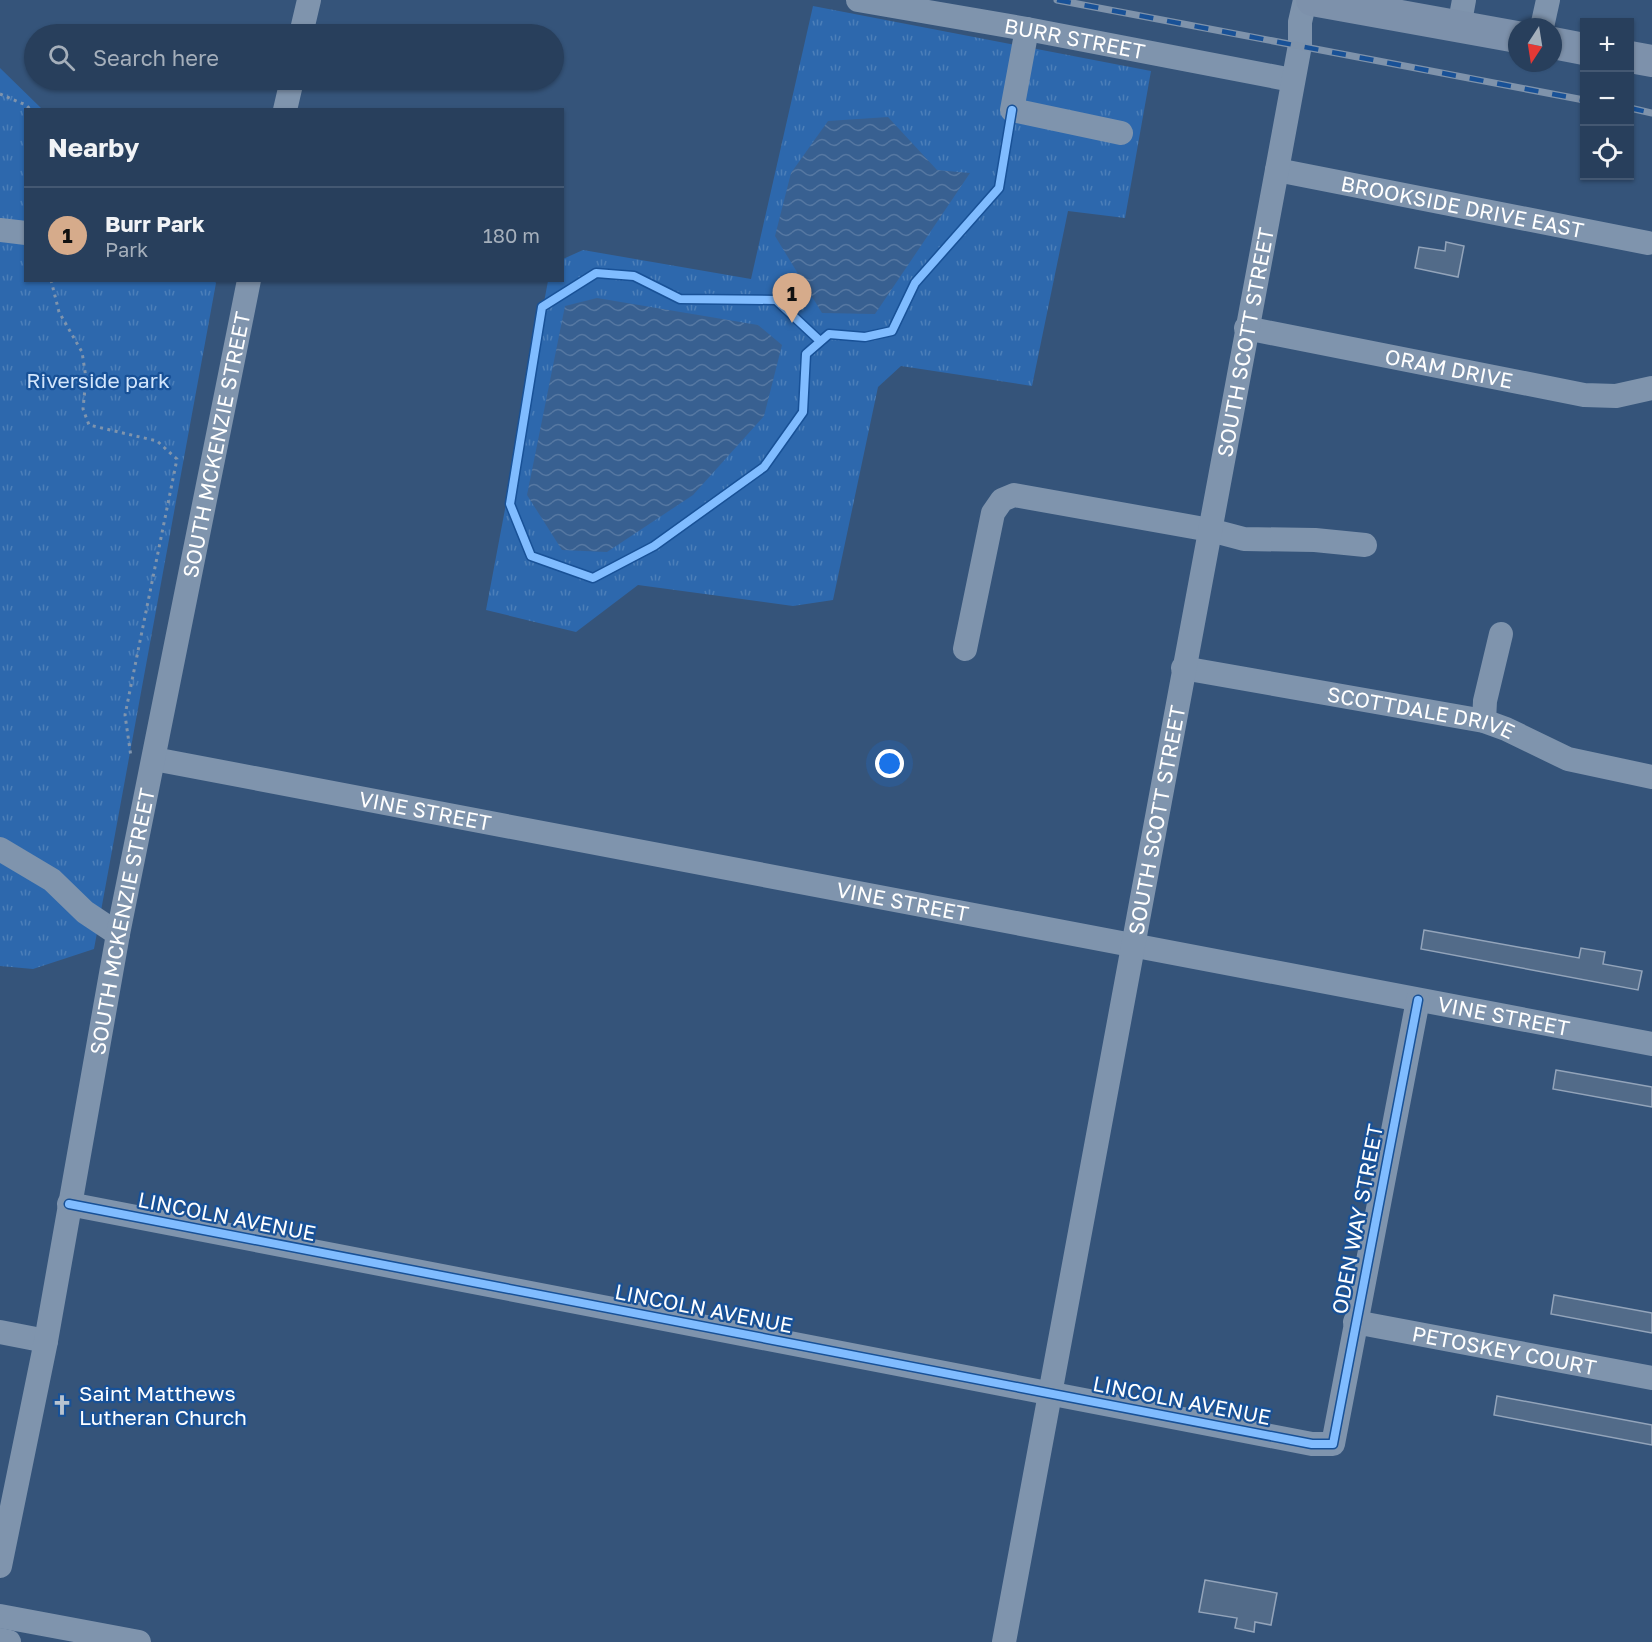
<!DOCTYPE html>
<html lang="en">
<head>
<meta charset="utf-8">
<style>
	:root { --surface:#283f5c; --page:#344a65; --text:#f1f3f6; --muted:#a5afbb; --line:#445872; --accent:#d6ab8b }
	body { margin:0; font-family:"Golos Text",sans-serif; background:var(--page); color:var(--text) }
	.controls { position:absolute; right:18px; top:18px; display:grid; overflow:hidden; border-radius:0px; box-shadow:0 2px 4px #0004 }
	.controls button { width:54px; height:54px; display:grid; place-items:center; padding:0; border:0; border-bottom:2px solid var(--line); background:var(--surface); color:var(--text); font:30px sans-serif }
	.compass { position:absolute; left:1508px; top:18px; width:54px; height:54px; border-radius:50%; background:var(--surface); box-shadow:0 2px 4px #0004; rotate:192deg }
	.you { position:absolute; left:890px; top:764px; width:21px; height:21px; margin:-15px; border:4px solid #fff; border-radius:50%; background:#1a73e8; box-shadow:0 0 0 9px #1a73e833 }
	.badge { display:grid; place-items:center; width:39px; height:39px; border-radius:50%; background:var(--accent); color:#111; font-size:20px; font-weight:700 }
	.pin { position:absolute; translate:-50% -50px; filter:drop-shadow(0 2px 3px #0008) }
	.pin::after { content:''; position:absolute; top:32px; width:21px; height:18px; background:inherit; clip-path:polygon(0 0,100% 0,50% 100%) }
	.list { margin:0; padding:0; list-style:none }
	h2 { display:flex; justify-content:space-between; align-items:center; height:78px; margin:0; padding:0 24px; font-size:26px }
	h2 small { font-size:20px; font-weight:400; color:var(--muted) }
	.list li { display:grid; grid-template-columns:39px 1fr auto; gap:18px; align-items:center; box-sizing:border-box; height:96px; padding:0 24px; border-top:2px solid var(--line) }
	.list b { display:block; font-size:22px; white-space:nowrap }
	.list p { margin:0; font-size:20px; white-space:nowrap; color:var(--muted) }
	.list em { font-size:20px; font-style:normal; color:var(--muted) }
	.icon { flex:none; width:33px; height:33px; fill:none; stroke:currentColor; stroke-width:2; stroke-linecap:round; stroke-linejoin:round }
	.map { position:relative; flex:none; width:1652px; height:1642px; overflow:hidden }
	.search { position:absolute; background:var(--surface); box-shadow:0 2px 4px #0004; left:24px; top:24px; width:540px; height:66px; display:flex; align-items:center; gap:15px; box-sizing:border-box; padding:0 21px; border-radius:33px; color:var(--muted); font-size:22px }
	.panel { position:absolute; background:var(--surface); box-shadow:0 2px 4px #0004; left:24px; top:108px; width:540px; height:174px; border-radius:0px }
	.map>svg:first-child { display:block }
</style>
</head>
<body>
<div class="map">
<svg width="1652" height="1642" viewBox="0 0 1652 1642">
	<defs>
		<pattern id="grass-tufts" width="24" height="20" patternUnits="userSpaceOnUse" patternTransform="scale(1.5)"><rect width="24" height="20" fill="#2d68ad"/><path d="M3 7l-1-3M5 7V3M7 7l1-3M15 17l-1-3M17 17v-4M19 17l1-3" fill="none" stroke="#4c7fb9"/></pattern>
		<pattern id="water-waves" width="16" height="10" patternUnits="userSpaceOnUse" patternTransform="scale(1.5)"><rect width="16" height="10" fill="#386091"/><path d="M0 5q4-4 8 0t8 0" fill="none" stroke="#5678a2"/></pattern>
	</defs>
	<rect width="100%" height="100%" fill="#35547a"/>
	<path fill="url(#grass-tufts)" d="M 813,6 L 1151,71 L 1125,218 L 1068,211 L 1032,386 L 901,366 L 878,387 L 833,600 L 793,606 L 638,585 L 576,632 L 486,610 L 548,281 L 562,280 L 563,259 L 583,250 L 751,279 Z
		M 0,68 L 42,109 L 26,110 L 26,280 L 214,280 L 216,283 L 94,949 L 33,969 L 0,966 Z"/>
	<path fill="url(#water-waves)" d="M 888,117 L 937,170 L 970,173 L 875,314 L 822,313 L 775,236 L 791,173 L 828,121 Z
		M 597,298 L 758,325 L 782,345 L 764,416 L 693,495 L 607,552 L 562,550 L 527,495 L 565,306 Z"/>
	<path fill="#526b89" stroke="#93a4ba" stroke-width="1.5" d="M 1446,242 L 1464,246 L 1458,277 L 1415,268 L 1419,247 L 1445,251 Z
		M 1424,930 L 1579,958 L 1581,948 L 1605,952 L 1603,964 L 1642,971 L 1638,990 L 1421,949 Z
		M 1556,1070 L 1652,1087 L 1652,1107 L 1553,1089 Z
		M 1554,1295 L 1652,1313 L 1652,1333 L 1551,1314 Z
		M 1497,1396 L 1652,1425 L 1652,1445 L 1494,1415 Z
		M 1205,1580 L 1277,1593 L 1271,1625 L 1255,1622 L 1254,1632 L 1235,1628 L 1237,1618 L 1199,1612 Z"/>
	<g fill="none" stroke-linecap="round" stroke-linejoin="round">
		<path stroke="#7f94ad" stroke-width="3" stroke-dasharray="3 4.5" stroke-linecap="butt" d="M 0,94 L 26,105 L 31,110
			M 51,280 L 59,312 L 82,352 L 86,378 L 83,409 L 89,425 L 157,441 L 177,459 L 125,715 L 131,757"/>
		<g stroke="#7f94ad" stroke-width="24">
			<path id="s1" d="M 858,0 L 1027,29 L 1292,80"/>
			<path d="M 1459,27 L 1464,0"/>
			<path d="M 1542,27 L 1548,0"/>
			<path d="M 1027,29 L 1012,110 L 1121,133"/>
			<path d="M 301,34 L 309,0"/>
			<path d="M 285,110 L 292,80"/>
			<path id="s2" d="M 1277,170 L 1648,243"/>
			<path d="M 0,230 L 26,233"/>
			<path id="s3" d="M 1246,328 L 1584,395 L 1616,396 L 1652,388"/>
			<path d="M 965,649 L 993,513 L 1002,500 L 1014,495 L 1210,530 L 1244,539 L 1315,540 L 1365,545"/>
			<path id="s4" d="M 1183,668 L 1484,721 L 1506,729 L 1568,759 L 1652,777"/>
			<path d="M 1484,721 L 1485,701 L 1501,634"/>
			<path id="s5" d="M 154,759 L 1652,1044"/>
			<path d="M 0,849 L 52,880 L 85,912 L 118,934"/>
			<path d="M 69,1204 L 1312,1444 L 1333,1444 L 1418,1000"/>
			<path id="s6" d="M 1355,1322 L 1652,1378"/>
			<path d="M 0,1332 L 46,1341"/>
			<path id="s7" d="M 0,1566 L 46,1341 L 118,934 L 249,280"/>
			<path d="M 0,1616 L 139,1642"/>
			<path d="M 0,1640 L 9,1642"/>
			<path id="s8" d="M 1004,1642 L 1277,170 L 1300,45 L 1300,22 L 1305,0"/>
		</g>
		<path stroke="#7d91ab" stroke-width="32" d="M 1312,0 L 1517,37
			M 1553,43 L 1584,49
			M 1630,57 L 1652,61"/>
		<g stroke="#7f93ab" stroke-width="7">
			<path id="rail" d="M 1057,0 L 1584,100
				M 1630,108 L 1652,113"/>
		</g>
		<use href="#rail" stroke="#185197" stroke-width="4.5" stroke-dasharray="14" stroke-linecap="butt"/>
		<g stroke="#185197" stroke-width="11">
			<path id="cycleway" d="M 820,341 L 776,300 L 680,299 L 634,276 L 596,273 L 542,307 L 510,504 L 531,556 L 593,578 L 654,546 L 764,467 L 803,412 L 806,354 L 829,334 L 865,337 L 892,331 L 915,283 L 999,188 L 1012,110
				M 69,1204 L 1312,1444 L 1333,1444 L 1418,1000"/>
		</g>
		<use href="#cycleway" stroke="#80bcff" stroke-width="8"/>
	</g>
	<defs>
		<g id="church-bare" transform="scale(1.62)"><path d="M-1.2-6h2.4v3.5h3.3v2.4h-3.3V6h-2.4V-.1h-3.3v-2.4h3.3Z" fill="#b8c3d0" stroke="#185197" stroke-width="2.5" paint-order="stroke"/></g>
	</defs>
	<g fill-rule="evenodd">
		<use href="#church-bare" x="62" y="1405"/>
	</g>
	<g text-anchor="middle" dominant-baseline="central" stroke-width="4.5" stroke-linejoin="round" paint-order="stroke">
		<g font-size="21" fill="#fff" stroke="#185197">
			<text stroke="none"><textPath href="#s1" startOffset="220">BURR STREET</textPath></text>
			<text stroke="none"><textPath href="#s2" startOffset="189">BROOKSIDE DRIVE EAST</textPath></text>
			<text stroke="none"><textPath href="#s8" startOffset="1322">SOUTH SCOTT STREET</textPath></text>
			<text stroke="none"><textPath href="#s3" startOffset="207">ORAM DRIVE</textPath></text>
			<text stroke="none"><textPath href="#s7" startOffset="1142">SOUTH MCKENZIE STREET</textPath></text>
			<text stroke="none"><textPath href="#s4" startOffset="242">SCOTTDALE DRIVE</textPath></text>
			<text stroke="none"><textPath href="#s5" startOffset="276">VINE STREET</textPath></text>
			<text stroke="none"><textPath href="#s8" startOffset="836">SOUTH SCOTT STREET</textPath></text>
			<text stroke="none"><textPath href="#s5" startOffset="762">VINE STREET</textPath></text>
			<text stroke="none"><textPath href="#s7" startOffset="656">SOUTH MCKENZIE STREET</textPath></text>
			<text stroke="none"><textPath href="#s5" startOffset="1374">VINE STREET</textPath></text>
			<text transform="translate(227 1216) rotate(11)">LINCOLN AVENUE</text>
			<text transform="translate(1357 1219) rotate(-79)">ODEN WAY STREET</text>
			<text transform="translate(704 1308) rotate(11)">LINCOLN AVENUE</text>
			<text stroke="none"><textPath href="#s6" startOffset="152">PETOSKEY COURT</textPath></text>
			<text transform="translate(1182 1400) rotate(11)">LINCOLN AVENUE</text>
		</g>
		<g font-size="21" fill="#d2e5fc" stroke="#185197">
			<text x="98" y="380">Riverside park</text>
		</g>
		<g font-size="21" fill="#fff" stroke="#185197" text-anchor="start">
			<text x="79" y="1393">Saint Matthews<tspan x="79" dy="24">Lutheran Church</tspan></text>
		</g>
	</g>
</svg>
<div class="controls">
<button>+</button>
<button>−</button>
<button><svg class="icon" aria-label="locate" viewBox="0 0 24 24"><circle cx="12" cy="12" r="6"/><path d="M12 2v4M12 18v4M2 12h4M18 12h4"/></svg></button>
</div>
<svg class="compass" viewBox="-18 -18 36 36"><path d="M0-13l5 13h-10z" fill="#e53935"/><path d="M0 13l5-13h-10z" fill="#a5afbb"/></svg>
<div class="you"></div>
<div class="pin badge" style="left:792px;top:323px">1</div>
<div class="search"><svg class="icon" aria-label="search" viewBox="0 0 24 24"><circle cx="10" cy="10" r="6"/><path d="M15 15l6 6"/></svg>Search here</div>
<section class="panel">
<h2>Nearby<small></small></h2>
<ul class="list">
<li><span class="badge">1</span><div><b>Burr Park</b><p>Park</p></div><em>180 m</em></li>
</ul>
</section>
</div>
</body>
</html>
